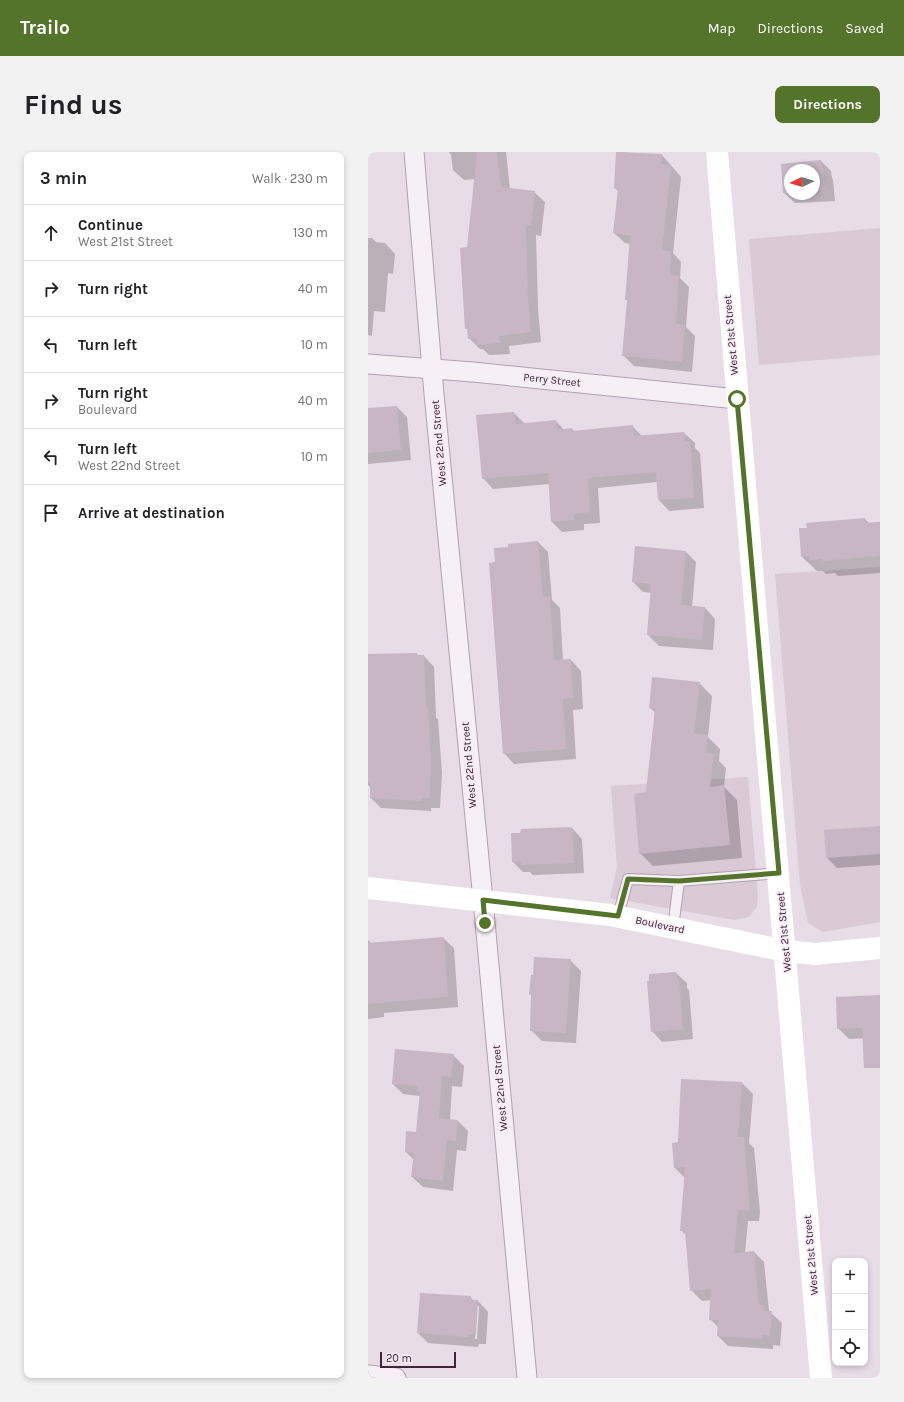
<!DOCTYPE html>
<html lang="en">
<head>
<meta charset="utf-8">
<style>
	:root { --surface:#fff; --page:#f2f2f2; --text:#202124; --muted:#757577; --line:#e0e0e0; --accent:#55742b }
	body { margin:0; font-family:Karla,sans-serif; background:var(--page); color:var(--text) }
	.controls { position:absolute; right:12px; bottom:12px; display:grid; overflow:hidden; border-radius:8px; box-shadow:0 2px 6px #0003 }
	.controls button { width:36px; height:36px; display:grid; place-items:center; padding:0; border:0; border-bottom:1px solid var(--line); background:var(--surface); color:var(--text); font:20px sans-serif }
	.compass { position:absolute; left:416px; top:12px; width:36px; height:36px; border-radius:50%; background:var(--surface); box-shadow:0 2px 6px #0003; rotate:266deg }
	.scale { position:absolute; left:12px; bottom:10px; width:76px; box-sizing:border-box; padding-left:4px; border:2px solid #40253a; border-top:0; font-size:11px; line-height:14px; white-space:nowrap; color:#40253a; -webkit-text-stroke:3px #f6ecf4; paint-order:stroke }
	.stop { position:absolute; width:12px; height:12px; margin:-9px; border:3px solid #55742b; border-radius:50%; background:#fff }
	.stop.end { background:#55742b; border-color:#fff; box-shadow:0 1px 4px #0008 }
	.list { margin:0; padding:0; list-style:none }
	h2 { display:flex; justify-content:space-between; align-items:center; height:52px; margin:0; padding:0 16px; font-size:17px }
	h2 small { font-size:13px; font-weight:400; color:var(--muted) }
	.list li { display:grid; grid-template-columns:26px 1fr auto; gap:12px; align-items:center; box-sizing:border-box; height:56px; padding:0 16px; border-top:1px solid var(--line) }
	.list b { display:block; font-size:15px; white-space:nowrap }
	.list p { margin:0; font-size:13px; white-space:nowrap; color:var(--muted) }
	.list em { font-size:13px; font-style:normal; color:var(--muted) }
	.icon { flex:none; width:22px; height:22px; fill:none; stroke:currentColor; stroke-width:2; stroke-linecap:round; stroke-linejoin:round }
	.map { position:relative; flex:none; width:512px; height:1226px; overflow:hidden; border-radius:8px }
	header { display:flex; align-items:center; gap:24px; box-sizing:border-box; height:56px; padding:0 20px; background:var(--accent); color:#fff }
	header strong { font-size:19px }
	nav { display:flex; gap:22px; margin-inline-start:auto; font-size:14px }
	.intro { display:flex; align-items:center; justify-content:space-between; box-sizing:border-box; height:96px; padding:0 24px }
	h1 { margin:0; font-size:28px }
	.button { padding:10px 18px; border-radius:8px; background:var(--accent); color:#fff; font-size:14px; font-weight:700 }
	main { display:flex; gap:24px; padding:0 24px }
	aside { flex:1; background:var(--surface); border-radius:8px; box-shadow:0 2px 6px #0003 }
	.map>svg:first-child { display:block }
</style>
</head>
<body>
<header>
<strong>Trailo</strong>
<nav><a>Map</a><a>Directions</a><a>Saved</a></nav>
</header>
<div class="intro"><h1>Find us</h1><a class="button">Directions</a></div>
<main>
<aside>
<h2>3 min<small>Walk · 230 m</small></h2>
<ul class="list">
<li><svg class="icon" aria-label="ahead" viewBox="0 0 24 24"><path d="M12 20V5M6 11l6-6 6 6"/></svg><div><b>Continue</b><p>West 21st Street</p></div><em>130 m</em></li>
<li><svg class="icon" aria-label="right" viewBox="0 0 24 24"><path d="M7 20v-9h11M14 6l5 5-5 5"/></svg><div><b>Turn right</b></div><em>40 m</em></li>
<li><svg class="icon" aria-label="left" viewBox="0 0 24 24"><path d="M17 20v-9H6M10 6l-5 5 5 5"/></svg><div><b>Turn left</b></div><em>10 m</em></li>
<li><svg class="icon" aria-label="right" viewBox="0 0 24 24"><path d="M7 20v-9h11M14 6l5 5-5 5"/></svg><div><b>Turn right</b><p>Boulevard</p></div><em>40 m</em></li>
<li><svg class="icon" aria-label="left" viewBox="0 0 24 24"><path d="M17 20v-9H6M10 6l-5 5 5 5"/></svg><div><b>Turn left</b><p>West 22nd Street</p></div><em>10 m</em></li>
<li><svg class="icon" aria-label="arrive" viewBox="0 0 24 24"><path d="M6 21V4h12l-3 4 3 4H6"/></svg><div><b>Arrive at destination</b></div></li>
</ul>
</aside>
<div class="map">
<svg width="512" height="1226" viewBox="0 0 512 1226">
	<rect width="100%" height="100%" fill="#e8dce6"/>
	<path fill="#dacad6" d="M 512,76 L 512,203 L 391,213 L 381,87 Z
		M 512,415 L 512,770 L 455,780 L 440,771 L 432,733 L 407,422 Z
		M 380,625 L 390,744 L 389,755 L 381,765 L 366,768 L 242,746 L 249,715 L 243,634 Z"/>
	<path fill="#0003" fill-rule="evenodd" d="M 81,0 L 138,0 L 142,37 L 166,40 L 177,50 L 173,84 L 168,83 L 170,157 L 173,190 L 141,194 L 142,202 L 121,203 L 115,197 L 112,197 L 101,186 L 100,96 L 107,27 L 96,28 L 85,18 L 83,3 Z
		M 249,0 L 294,3 L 313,25 L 305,101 L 313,110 L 312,126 L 321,135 L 318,175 L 327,184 L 324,220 L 266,214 L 255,203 L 260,149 L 258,147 L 262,92 L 257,91 L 246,81 L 251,40 L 247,36 Z
		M 453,9 L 463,19 L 464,26 L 465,28 L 467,49 L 427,51 L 416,41 L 414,13 ZM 422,18 L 446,18 L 446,42 L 422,42 Z
		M 0,86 L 4,86 L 8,90 L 17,91 L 27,102 L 25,122 L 20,121 L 17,160 L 6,159 L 4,184 L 0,183 Z
		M 29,255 L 39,265 L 43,308 L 0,312 L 0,257 Z
		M 146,261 L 157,272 L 188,269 L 196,278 L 204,277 L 207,280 L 264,274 L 274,284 L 316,281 L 327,291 L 327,296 L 332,301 L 336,356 L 301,359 L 291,348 L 289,330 L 230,336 L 232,371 L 216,372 L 216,378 L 194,380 L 184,370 L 181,332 L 125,337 L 115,326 Z
		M 497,367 L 501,371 L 512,370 L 512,421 L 470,424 L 467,421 L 458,422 L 455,419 L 449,419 L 434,405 Z
		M 170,390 L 180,400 L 184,448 L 192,456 L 195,509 L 203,508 L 213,519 L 215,557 L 205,558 L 208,607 L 146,612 L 136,601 L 128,411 L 141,396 Z
		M 318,400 L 328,410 L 324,455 L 337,456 L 347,467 L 345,498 L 291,494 L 280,483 L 284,441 L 275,440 L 265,430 Z
		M 49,502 L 51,504 L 56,504 L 66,515 L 68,566 L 70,567 L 74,621 L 72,656 L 63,656 L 63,659 L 13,656 L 3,646 L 3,636 L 0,633 L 0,503 Z
		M 331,531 L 344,544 L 340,585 L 352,597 L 351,609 L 358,616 L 356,635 L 369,648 L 374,706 L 285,714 L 272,701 L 288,561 L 282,556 Z
		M 512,675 L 512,713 L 469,716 L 459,706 Z
		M 204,676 L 214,687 L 216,721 L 165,723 L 162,720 L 155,720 L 145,710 Z
		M 75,786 L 86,796 L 90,855 L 16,861 L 16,865 L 0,867 L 0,788 L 3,791 Z
		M 202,808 L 213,819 L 208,891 L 174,889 L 163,878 Z
		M 308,821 L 319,831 L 319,836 L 321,838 L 325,887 L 294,890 L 284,879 Z
		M 512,844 L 512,890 L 501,886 L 481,887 L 470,876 Z
		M 85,903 L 96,914 L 94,935 L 84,934 L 82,968 L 90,969 L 100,979 L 98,999 L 89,998 L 85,1039 L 55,1035 L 44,1025 L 46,1008 L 38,1000 L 49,981 L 52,944 L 35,942 L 25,932 Z
		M 314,928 L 374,931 L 385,942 L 381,991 L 386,996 L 392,1060 L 391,1069 L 380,1069 L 377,1101 L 386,1100 L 396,1110 L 401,1159 L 414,1171 L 412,1194 L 405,1193 L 405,1197 L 360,1194 L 350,1184 L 350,1175 L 342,1167 L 344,1148 L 334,1149 L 323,1138 L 318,1083 L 313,1078 L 317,1026 L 307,1016 L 311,991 Z
		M 102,1145 L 106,1149 L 110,1149 L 120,1160 L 118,1192 L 111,1192 L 110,1195 L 60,1191 L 50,1181 ZM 109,1154 L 111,1154 L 109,1187 L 107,1187 Z"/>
	<path fill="#c8b6c5" d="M 109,0 L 129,0 L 133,35 L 167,39 L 163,74 L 158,73 L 160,145 L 163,180 L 131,184 L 132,191 L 109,193 L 109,186 L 100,187 L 99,177 L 97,177 L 92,96 L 99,95 Z
		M 248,0 L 294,2 L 293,12 L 303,14 L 294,98 L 303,99 L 302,123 L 311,124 L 308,172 L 317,173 L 314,210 L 254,204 L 259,148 L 257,148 L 262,84 L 245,81 L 250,37 L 246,36 Z
		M 453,8 L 454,16 L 455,16 L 457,38 L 446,39 L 446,18 L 422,18 L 422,41 L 415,41 L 413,12 Z
		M 29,254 L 33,298 L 0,301 L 0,256 Z
		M 146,260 L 148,272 L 188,268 L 189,278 L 204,276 L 204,279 L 265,273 L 266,284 L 316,280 L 317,290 L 322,289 L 326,346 L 290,348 L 288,320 L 220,326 L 222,360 L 206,362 L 206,368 L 183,370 L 180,321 L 114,327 L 108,263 Z
		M 497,366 L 498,371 L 512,370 L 512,404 L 454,409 L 454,407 L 442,408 L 442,404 L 433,405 L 431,376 L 439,376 L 438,371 Z
		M 170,389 L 175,445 L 182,444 L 186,508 L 203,507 L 205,546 L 195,547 L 198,597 L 135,602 L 121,411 L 127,410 L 126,396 L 140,395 L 140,392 Z
		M 267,394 L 318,399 L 313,453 L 337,455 L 334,488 L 279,483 L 283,432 L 264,430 Z
		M 49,501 L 49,503 L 56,503 L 58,556 L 60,556 L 63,610 L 62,646 L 53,646 L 53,649 L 2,646 L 2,630 L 0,630 L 0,502 Z
		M 284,525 L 332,530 L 326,581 L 340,583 L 338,601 L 346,602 L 342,635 L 356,633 L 362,693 L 271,702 L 266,642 L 278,640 L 287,557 L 281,556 Z
		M 512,674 L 512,702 L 458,706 L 456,678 Z
		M 204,675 L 206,711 L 153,713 L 153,710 L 144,710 L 143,681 L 152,681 L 153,677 Z
		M 76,785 L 80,845 L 0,852 L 0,791 Z
		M 166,805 L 203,807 L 198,881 L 162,879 L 163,843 L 161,842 L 163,823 L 165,823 Z
		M 308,820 L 309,827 L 311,826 L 315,877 L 283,880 L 279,829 L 281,829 L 281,822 Z
		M 512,843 L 512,916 L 496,916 L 494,876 L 469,877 L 468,845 Z
		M 27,897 L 86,902 L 83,925 L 74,924 L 71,966 L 90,968 L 88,989 L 79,988 L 75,1029 L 43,1025 L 46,1001 L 37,1000 L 38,979 L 48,980 L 52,939 L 49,939 L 50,934 L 24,932 Z
		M 313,927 L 374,930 L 370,985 L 376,985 L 381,1049 L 381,1059 L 370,1058 L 366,1101 L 386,1099 L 391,1153 L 396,1153 L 396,1159 L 404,1159 L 402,1184 L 395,1183 L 395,1187 L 349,1184 L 350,1168 L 341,1168 L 343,1137 L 322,1139 L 317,1079 L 312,1079 L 317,1015 L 306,1016 L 304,991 L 310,990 Z
		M 52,1141 L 103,1144 L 103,1148 L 110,1148 L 108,1182 L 101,1182 L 100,1185 L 49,1181 Z"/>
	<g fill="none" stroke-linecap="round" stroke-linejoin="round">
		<g stroke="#b2a1af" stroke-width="12">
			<path id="lane" d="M 250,764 L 260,727 L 311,729
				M 305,776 L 311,729 L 411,721"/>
		</g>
		<g stroke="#b2a1af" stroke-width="21">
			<path id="street" d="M 46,0 L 66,242 L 115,748 L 159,1226
				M 0,212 L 105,220 L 369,247
				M 0,1223 L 28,1226"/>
		</g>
		<use href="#lane" stroke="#f6eff5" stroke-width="10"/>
		<use href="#street" stroke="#f6eff5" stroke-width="19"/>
		<path stroke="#fff" stroke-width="22" d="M 349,0 C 382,409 419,817 453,1226
			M 0,736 L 242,763 L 418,799 L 447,802 L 512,796"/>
	</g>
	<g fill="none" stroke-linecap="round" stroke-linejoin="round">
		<path stroke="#55742b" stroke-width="5" d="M 117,771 L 115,748 L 250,764 L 260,727 L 311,729 L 411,721 L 369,247"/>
	</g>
	<g text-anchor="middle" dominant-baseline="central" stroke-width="3" stroke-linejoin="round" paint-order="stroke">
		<g font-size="11" fill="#40253a" stroke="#f6ecf4">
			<text transform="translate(363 183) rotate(-95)">West 21st Street</text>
			<text transform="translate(184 228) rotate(6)">Perry Street</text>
			<text transform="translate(71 291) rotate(-95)">West 22nd Street</text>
			<text transform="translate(101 613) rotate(-95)">West 22nd Street</text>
			<text transform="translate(292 773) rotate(12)">Boulevard</text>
			<text transform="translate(416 780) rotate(-95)">West 21st Street</text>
			<text transform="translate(132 936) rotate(-95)">West 22nd Street</text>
			<text transform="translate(443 1103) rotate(-95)">West 21st Street</text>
		</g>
	</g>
</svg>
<div class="controls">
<button>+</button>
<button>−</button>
<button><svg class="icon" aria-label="locate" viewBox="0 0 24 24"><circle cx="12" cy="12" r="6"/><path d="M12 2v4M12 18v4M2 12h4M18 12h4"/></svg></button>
</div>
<svg class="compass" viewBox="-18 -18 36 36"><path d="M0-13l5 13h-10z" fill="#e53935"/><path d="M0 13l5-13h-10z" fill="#757577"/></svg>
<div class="scale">20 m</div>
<div class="stop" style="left:369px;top:247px"></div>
<div class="stop end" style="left:117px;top:771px"></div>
</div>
</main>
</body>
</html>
